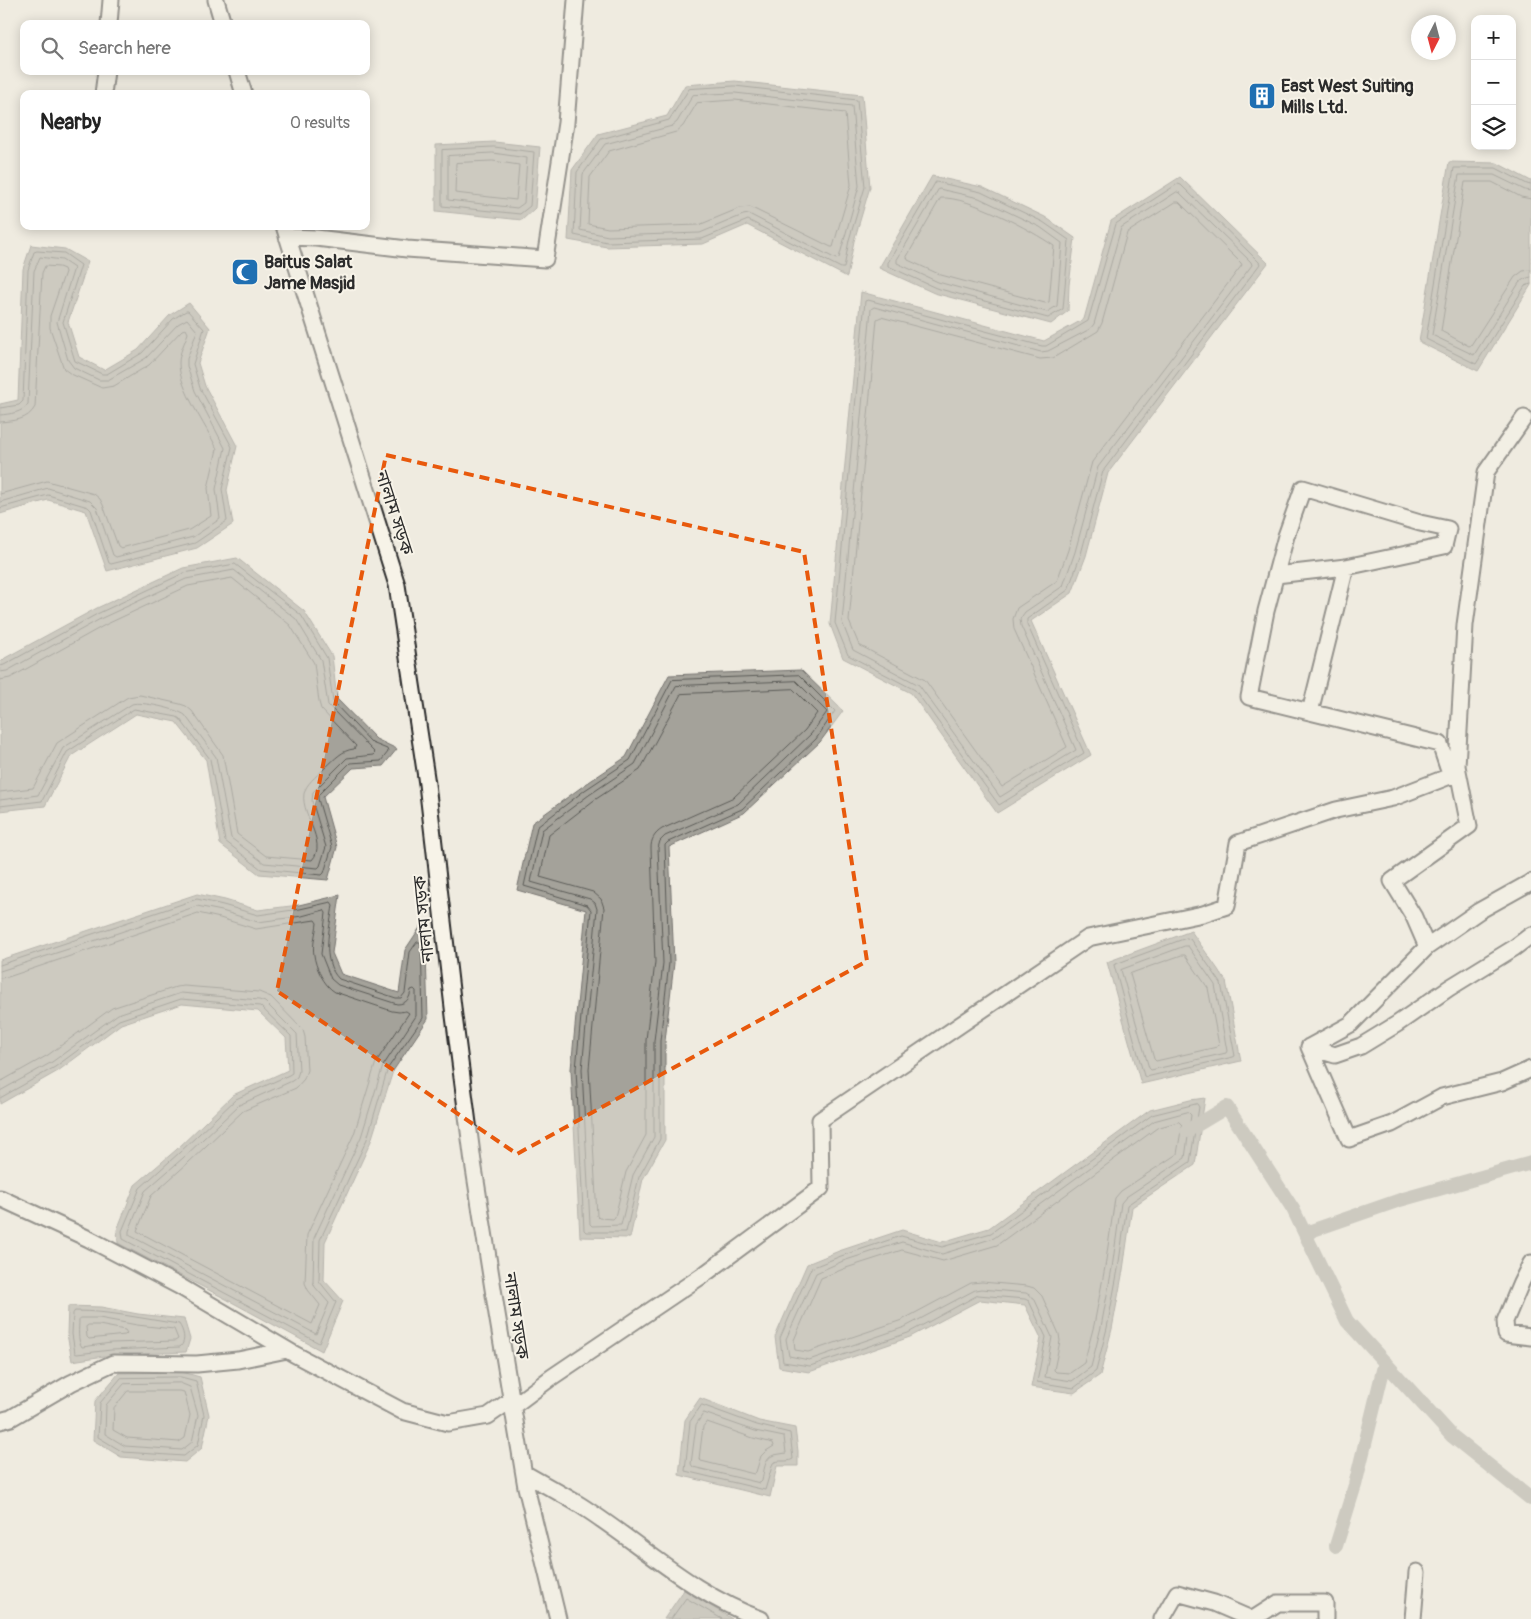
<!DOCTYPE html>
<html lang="en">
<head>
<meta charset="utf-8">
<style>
	:root { --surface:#fff; --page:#f6f6f6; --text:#222; --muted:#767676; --line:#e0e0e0 }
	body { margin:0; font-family:Pangolin,"Noto Sans Bengali",sans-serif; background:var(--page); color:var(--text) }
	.controls { position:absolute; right:15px; top:15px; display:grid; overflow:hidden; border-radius:10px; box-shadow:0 2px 12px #0003 }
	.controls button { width:45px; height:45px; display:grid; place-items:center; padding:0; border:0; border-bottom:1px solid var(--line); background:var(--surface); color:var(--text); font:25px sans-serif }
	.compass { position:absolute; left:1411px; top:15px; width:45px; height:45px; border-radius:50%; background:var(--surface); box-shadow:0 2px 12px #0003; rotate:186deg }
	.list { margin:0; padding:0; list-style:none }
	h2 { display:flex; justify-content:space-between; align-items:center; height:65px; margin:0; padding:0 20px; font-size:21px }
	h2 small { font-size:16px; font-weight:400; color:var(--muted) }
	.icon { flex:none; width:28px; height:28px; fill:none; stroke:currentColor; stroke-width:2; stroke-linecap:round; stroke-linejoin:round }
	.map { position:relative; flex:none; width:1531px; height:1619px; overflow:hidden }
	.search { position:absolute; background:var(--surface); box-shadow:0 2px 12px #0003; left:20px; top:20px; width:350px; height:55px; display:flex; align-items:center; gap:12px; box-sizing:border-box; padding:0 18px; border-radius:10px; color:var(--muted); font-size:19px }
	.panel { position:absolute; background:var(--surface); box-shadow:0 2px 12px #0003; left:20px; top:90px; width:350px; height:140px; border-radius:10px }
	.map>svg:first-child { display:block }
</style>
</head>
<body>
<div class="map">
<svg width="1531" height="1619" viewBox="0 0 1531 1619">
	<rect width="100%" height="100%" fill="#efebe0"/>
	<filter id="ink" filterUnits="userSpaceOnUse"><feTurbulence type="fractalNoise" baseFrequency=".02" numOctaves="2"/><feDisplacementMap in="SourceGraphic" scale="10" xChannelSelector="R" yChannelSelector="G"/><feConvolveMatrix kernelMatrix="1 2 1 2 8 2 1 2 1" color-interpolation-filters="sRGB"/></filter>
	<g filter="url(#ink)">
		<path fill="#a4a29a" stroke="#74726e" d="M 735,81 L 862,95 L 870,187 L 854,241 L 847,277 L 747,225 L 703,244 L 607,247 L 568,240 L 572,170 L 598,134 L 667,116 L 685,85 Z
			M 494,142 L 540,147 L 535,208 L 522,220 L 436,211 L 436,145 Z
			M 1449,162 L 1497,163 L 1531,181 L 1531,285 L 1478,371 L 1419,342 Z
			M 932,176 L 982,187 L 1045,217 L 1075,238 L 1069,285 L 1068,311 L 1051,324 L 934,293 L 879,268 Z
			M 1180,177 L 1268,263 L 1108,473 L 1086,556 L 1072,593 L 1031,621 L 1091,755 L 997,813 L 911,693 L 843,658 L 830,624 L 861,292 L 1044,341 L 1084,319 L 1111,221 Z
			M 31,245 L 65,249 L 88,262 L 68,322 L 79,357 L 104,370 L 138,350 L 170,315 L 189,303 L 210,328 L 198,363 L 205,386 L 237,446 L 227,490 L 233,524 L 197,548 L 107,571 L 86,511 L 48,500 L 0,514 L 0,404 L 18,400 L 23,269 Z
			M 237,558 L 304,611 L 332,656 L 337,699 L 376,739 L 397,749 L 383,766 L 353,768 L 323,797 L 337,847 L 328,880 L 259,874 L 220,844 L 206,760 L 176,722 L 136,714 L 71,756 L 45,806 L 0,811 L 0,663 L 5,658 L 97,608 L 183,568 Z
			M 801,670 L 843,711 L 820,742 L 744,813 L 669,847 L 674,963 L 665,1041 L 665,1140 L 643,1179 L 630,1238 L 580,1237 L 571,1069 L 586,910 L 517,890 L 532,823 L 583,786 L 626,757 L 669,675 Z
			M 197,894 L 225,900 L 258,910 L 299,905 L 340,895 L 332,953 L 341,974 L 399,993 L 405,950 L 425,920 L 428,1019 L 393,1071 L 371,1141 L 325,1242 L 324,1280 L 343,1301 L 322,1351 L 226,1299 L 118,1243 L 117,1230 L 135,1185 L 176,1150 L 233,1095 L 288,1070 L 286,1038 L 258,1011 L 182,1004 L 121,1024 L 58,1071 L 0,1104 L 0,960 Z
			M 1191,931 L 1226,981 L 1241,1061 L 1141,1084 L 1107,962 Z
			M 1205,1098 L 1195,1165 L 1132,1207 L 1123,1270 L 1112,1329 L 1100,1375 L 1074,1393 L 1031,1387 L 1041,1338 L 1025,1305 L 980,1300 L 910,1337 L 809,1372 L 779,1367 L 775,1337 L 807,1264 L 839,1251 L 902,1230 L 942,1242 L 989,1228 L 1150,1110 L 1190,1100 Z
			M 68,1306 L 101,1307 L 138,1314 L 184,1319 L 190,1339 L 186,1352 L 111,1355 L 72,1361 L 67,1334 Z
			M 182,1372 L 200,1377 L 209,1415 L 202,1448 L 185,1462 L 121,1457 L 93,1440 L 95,1401 L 119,1373 Z
			M 700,1398 L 759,1421 L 795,1428 L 798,1451 L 798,1466 L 777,1466 L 770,1497 L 679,1475 L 685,1420 Z
			M 684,1590 L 732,1619 L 664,1619 Z"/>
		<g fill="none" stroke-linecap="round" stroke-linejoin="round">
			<path stroke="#5b5b57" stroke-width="1" d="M 735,86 L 857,100 L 865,187 L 849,240 L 844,268 L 841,268 L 748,220 L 702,239 L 607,242 L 574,235 L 577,172 L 601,139 L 669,120 L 689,89 Z
				M 735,93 L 852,106 L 859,186 L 839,258 L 836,259 L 749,214 L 743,215 L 700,233 L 608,236 L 580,230 L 583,174 L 605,144 L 672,126 L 677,122 L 693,95 Z
				M 735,100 L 845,113 L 851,185 L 833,247 L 831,247 L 750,207 L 740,208 L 699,225 L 608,228 L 588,224 L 590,177 L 609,151 L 676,132 L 683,126 L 697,103 Z
				M 494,147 L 534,152 L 530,206 L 520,214 L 442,206 L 442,150 Z
				M 493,153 L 527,158 L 524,203 L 517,208 L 448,200 L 448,156 Z
				M 493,161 L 519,165 L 516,200 L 455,193 L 456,163 Z
				M 936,182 L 981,192 L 1043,222 L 1069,240 L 1063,309 L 1048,318 L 936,288 L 888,266 L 888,263 Z
				M 1178,184 L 1181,185 L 1259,262 L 1260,264 L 1103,471 L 1081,554 L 1068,590 L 1027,619 L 1027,624 L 1084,753 L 999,805 L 915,690 L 848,655 L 835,623 L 865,301 L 868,300 L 1042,346 L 1046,346 L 1088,321 L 1116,224 Z
				M 1531,185 L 1527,184 L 1496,168 L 1454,168 L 1426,339 L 1476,364 L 1525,286 L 1531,284
				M 939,189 L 979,198 L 1040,227 L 1062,243 L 1057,306 L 1047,312 L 938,282 L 897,263 L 897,260 Z
				M 1531,191 L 1525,190 L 1494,175 L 1459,175 L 1432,335 L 1474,355 L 1519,283 L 1524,279 L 1531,277
				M 1177,192 L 1180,193 L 1251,262 L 1252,265 L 1098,467 L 1075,552 L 1063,586 L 1025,612 L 1020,619 L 1021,626 L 1076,750 L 1000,797 L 919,685 L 853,650 L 842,622 L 871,309 L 874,307 L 1041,352 L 1048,351 L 1090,329 L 1094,324 L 1121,228 Z
				M 941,198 C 969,196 1031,230 1054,246 L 1049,302 L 1045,303 L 941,275 L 908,260 L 907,257 Z
				M 1531,199 L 1521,197 L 1492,182 L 1465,182 L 1441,331 L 1469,346 L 1471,345 L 1515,277 L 1523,271 L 1531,270
				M 1176,202 L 1179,202 L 1241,263 L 1242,265 L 1092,462 L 1068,550 L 1057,581 L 1017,608 L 1013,619 L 1014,629 L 1067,747 L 1002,787 L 925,680 L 859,645 L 849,621 L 877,319 L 881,317 L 1040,359 L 1053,358 L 1098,331 L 1102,323 L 1127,233 Z
				M 0,408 L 19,405 L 23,401 L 28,270 L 34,252 L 37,251 L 64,253 L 81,265 L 63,322 L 75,361 L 102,374 L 107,374 L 142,353 L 173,319 L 186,311 L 188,311 L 204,329 L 193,364 L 200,388 L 232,447 L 222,489 L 227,521 L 195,543 L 111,564 L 109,563 L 91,510 L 88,507 L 48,495 L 0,508
				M 0,415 C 10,414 22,413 28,404 L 34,271 L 40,257 L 62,260 L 74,268 L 57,322 L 68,360 L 74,368 L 99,380 L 108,380 L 146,358 L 178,324 L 187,319 L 197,331 L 187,359 L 187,366 L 195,391 L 225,448 L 216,489 L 220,519 L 193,537 L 116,557 L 113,555 L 97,508 L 90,501 L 48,488 L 0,502
				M 0,422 C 14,421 28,420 35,407 L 42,273 L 45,266 L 59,267 L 64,269 L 65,272 L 50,316 L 50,328 L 64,369 L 71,374 L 102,388 L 114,386 L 149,365 L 182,330 L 186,329 L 188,333 C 185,342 179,353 179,363 C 179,389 206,425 217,449 L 208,488 L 211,516 L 189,530 L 121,548 L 118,546 L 103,505 L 100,499 L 94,494 L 47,481 L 0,494
				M 0,666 L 4,665 L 99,613 L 184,573 L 235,564 L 301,615 L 327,658 L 333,702 L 372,743 L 387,749 L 388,752 L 381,761 L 350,763 L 318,795 L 318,799 L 332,847 L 324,873 L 322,875 L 261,869 L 225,841 L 210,759 L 180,719 L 177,717 L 134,709 L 67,752 L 42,801 L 0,806
				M 0,672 L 7,671 L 102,618 L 186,579 L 234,570 L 296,619 L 321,660 L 328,705 L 375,753 L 373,755 L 347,758 L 313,792 L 312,801 L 326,847 L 320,866 L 318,868 L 264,863 L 231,838 L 216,757 L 185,715 C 177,709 141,701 132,704 L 63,748 L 38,795 L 0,800
				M 799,675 L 835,711 L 816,739 L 742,809 L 668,842 L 665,845 L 669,963 L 660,1041 L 660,1139 L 639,1177 L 626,1232 L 586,1232 L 584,1230 L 576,1069 L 591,910 L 587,905 L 524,886 L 537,827 L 585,790 L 630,760 L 672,680 Z
				M 0,680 L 10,678 L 105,625 L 188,586 L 232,578 L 290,625 L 314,663 L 319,702 L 321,709 L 356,746 L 354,749 C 342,750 335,759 326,767 C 319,774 309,781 305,790 C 297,811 329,842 312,860 L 266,856 L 237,834 L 223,755 L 192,711 L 186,706 L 180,704 L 140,695 L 128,697 L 57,743 L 33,788 L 0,792
				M 796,681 L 827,712 L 811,734 L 738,804 L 665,836 L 660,841 L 658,848 L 663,963 L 654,1041 L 654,1137 L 633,1175 L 621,1225 L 592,1226 L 590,1224 L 582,1069 L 597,909 L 595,903 L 590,899 L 531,882 L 542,830 L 589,795 L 635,764 L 676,686 Z
				M 793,689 L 817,713 L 805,730 L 734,797 L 662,829 C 654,834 651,840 651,848 L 655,962 L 646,1040 L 646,1135 L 626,1172 L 615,1217 L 613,1219 L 599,1218 L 597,1216 L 589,1069 L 604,908 L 601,899 L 593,892 L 540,877 L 549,835 L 593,801 L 640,770 L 681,694 Z
				M 1187,938 L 1190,939 L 1221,983 L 1235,1056 L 1233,1057 L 1146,1077 L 1144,1076 L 1114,965 Z
				M 1185,946 L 1188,946 L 1215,985 L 1227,1051 L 1226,1053 L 1151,1070 L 1149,1068 L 1121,970 Z
				M 1182,955 L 1185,955 L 1208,988 L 1219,1045 L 1217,1047 L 1156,1061 L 1154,1059 L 1130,974 Z
				M 0,965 L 197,899 L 223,905 L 258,915 L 300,909 L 331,902 L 333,905 C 330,928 320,960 339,979 L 396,998 L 401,998 L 405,993 L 410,952 L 417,942 L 421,942 L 423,1018 L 388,1068 L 367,1139 L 320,1240 L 319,1281 L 336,1302 L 319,1343 L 123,1239 L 122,1231 L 140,1188 L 179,1153 L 236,1099 L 289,1075 L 292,1073 L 291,1036 L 260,1006 L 181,999 L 119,1020 L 55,1067 L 0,1098
				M 0,971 L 109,936 L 197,906 L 222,911 L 258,922 L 302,916 L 324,910 L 326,913 L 321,954 L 331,979 L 338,985 L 397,1004 C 406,1004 410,999 411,990 L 414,989 L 416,991 L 416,1016 L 383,1066 L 361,1137 L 314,1238 L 313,1282 L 315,1287 L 329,1303 L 316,1334 L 129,1235 L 129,1231 L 145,1191 L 183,1158 L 239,1105 L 292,1081 L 297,1077 L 299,1071 L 297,1034 L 265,1002 L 259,1000 L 181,993 L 118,1014 L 52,1062 L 0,1091
				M 0,978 L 8,977 L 198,913 L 220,918 L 256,929 L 315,920 L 317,923 C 316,933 312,945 314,955 C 315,966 324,986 335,992 L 392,1011 L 399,1012 L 406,1011 L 409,1013 L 376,1062 L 354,1134 L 307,1235 L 305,1283 L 308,1290 L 320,1305 L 312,1324 L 137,1231 L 151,1196 L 188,1163 L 243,1111 L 296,1088 L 304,1079 L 307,1070 L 305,1037 L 303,1030 L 271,997 L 259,992 L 184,986 L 176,987 L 112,1008 L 48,1055 L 0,1082
				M 1197,1104 L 1199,1107 L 1190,1162 L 1127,1205 L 1118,1269 L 1107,1328 L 1096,1371 L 1074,1388 L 1037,1382 L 1046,1337 L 1029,1301 L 1025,1299 L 978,1295 L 908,1333 L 810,1366 L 783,1362 L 780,1338 L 811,1268 L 841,1256 L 901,1236 L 942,1247 L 991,1233 L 1152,1115 Z
				M 1188,1112 L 1191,1115 L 1185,1158 L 1126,1197 L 1121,1203 L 1112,1268 L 1101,1327 L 1091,1367 L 1072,1381 L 1045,1377 L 1052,1337 L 1034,1298 L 1026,1293 L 981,1289 L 975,1290 L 905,1327 L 809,1360 L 789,1356 L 786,1339 L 816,1273 L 843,1261 L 902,1242 L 942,1254 L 994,1238 L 1154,1121 Z
				M 1179,1122 L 1182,1125 L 1177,1154 L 1121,1191 L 1115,1198 L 1105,1267 L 1094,1325 L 1084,1363 L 1070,1373 L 1056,1372 L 1054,1370 L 1060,1341 L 1059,1334 L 1042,1296 L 1034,1288 L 1027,1286 L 982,1282 L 971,1283 L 902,1320 L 808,1352 L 795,1350 L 794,1340 L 821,1278 L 846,1268 L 902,1250 L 943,1261 L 997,1245 L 1157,1128 Z
				M 75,1311 C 110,1311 144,1319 179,1324 C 183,1330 187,1341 180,1347 L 111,1350 L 77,1354 L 75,1353 L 72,1334 L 73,1314 Z
				M 81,1318 L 99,1318 L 137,1325 L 174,1329 L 178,1339 L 175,1341 L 111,1343 L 82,1347 C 77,1340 79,1329 79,1320 Z
				M 89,1325 L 99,1325 L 125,1330 L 127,1333 L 125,1335 L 89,1339 L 87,1337 L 86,1327 Z
				M 181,1377 L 196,1381 L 204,1415 L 198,1445 L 184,1456 L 123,1452 L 98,1437 L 100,1403 L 121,1378 Z
				M 180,1383 L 190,1387 L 198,1415 L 192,1442 L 182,1450 L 125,1446 L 105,1434 L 106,1405 L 124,1384 Z
				M 128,1391 L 179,1391 L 184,1392 L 190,1415 L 185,1438 L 179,1442 L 127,1438 L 113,1430 L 114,1408 Z
				M 702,1405 L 757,1425 L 790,1433 L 793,1459 C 787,1463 779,1459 773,1463 L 765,1490 L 685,1471 L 690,1422 Z
				M 704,1413 L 755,1431 L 784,1437 L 786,1453 C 782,1454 778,1454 774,1455 C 764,1458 764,1472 762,1481 L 760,1483 L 693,1467 L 691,1464 L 696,1425 Z
				M 707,1422 L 753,1438 L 773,1443 L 774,1446 L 766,1451 L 761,1456 L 756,1472 L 754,1474 L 701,1461 L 699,1459 L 703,1427 Z
				M 671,1619 L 686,1598 L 722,1619"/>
			<path stroke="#a4a29a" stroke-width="14" d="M 1187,1131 L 1227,1107 L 1293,1209 L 1347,1321 L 1452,1436 L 1531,1499
				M 1305,1233 L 1400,1200 L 1531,1163
				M 1336,1546 L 1355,1485 L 1385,1362"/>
			<g stroke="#2b2b2b" stroke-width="19">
				<path id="minor" d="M 216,0 L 223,24
					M 109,24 L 111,0
					M 237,71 L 244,94
					M 103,94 L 106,71
					M 284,226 L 397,585 L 427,784 L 454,1016 L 473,1162 L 497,1314 L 526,1487 L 558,1619
					M 287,237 L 316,238 L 407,249 L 545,259 L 566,123 L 576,0
					M 1276,575 L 1346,567 L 1444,546 L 1448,529 L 1420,523 L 1303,488 L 1286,536 L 1266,611 L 1249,697 L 1440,744 L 1448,768 L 1457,766 L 1469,826 L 1392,881 L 1414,917 L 1427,947
					M 1310,712 L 1346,567
					M 1457,766 L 1465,625 L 1486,472 L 1524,418
					M 1531,935 L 1514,948 L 1449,988 L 1397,1024 L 1361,1046 L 1335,1055 L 1309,1047 L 1349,1139 L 1392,1124 L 1442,1097 L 1502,1082 L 1531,1069
					M 1309,1047 L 1351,1024 L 1427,947 L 1479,911 L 1531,882
					M 0,1198 L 89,1239 L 179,1286 L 294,1354 L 402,1411 L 448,1423 L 488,1416 L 511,1400
					M 1531,1263 L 1521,1283 L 1505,1321 L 1506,1334 L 1531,1337
					M 512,1407 L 552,1377 L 706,1273 L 821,1188 L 820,1120 L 1088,938 L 1203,914 L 1227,906 L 1238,843 L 1336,810 L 1393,798 L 1458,773
					M 0,1421 L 11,1418 L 71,1383 L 113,1363 L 197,1364 L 238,1360 L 287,1350
					M 524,1473 C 543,1484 562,1494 580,1505 C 640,1543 693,1595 761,1619
					M 1162,1619 L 1177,1593 L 1214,1603 L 1251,1619
					M 1253,1619 L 1278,1603 L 1325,1603 L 1325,1619
					M 1413,1619 L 1417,1572"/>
			</g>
			<use href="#minor" stroke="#f7f3e8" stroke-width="15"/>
		</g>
	</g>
	<path d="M0 0H1531V1619H0ZM 386,455 L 804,552 L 867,961 L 517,1154 L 277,991 Z" fill="#efebe0" fill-opacity=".55" fill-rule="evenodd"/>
	<path fill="none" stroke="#e8590c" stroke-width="4" stroke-dasharray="10 6" stroke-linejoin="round" d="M 386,455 L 804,552 L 867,961 L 517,1154 L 277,991 Z"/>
	<defs>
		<g id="building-square" transform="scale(1.4375)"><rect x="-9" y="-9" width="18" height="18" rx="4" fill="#1f6fb2" stroke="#f7f3e8"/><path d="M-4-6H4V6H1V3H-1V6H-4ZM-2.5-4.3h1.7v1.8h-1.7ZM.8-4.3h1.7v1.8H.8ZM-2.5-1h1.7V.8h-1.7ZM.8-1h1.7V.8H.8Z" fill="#fff"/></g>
		<g id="mosque-square" transform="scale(1.4375)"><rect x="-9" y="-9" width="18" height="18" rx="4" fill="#1f6fb2" stroke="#f7f3e8"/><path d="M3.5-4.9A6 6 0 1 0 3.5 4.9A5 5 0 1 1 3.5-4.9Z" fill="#fff"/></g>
	</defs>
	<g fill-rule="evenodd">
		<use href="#building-square" x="1262" y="96"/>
		<use href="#mosque-square" x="245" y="272"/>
	</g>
	<g text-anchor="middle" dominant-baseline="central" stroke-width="4" stroke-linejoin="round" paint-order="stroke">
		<g font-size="18" font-weight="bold" fill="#2b2b2b" stroke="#f7f3e8" text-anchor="start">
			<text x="1281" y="86">East West Suiting<tspan x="1281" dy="21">Mills Ltd.</tspan></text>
			<text x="264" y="262">Baitus Salat<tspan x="264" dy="21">Jame Masjid</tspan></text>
		</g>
		<g font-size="18" fill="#2b2b2b" stroke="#f7f3e8">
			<text transform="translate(394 513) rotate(72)">নালাম সড়ক</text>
			<text transform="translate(424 919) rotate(-96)">নালাম সড়ক</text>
			<text transform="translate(516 1316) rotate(81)">নালাম সড়ক</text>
		</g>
	</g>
</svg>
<div class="controls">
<button>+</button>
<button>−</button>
<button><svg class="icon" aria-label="layers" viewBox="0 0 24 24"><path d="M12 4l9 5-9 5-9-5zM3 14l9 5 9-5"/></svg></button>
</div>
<svg class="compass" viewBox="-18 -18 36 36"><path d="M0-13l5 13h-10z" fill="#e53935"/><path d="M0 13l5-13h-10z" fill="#767676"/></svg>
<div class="search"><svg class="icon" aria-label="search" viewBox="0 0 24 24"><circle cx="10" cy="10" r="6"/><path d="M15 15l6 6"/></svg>Search here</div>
<section class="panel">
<h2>Nearby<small>0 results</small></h2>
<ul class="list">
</ul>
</section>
</div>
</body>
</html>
